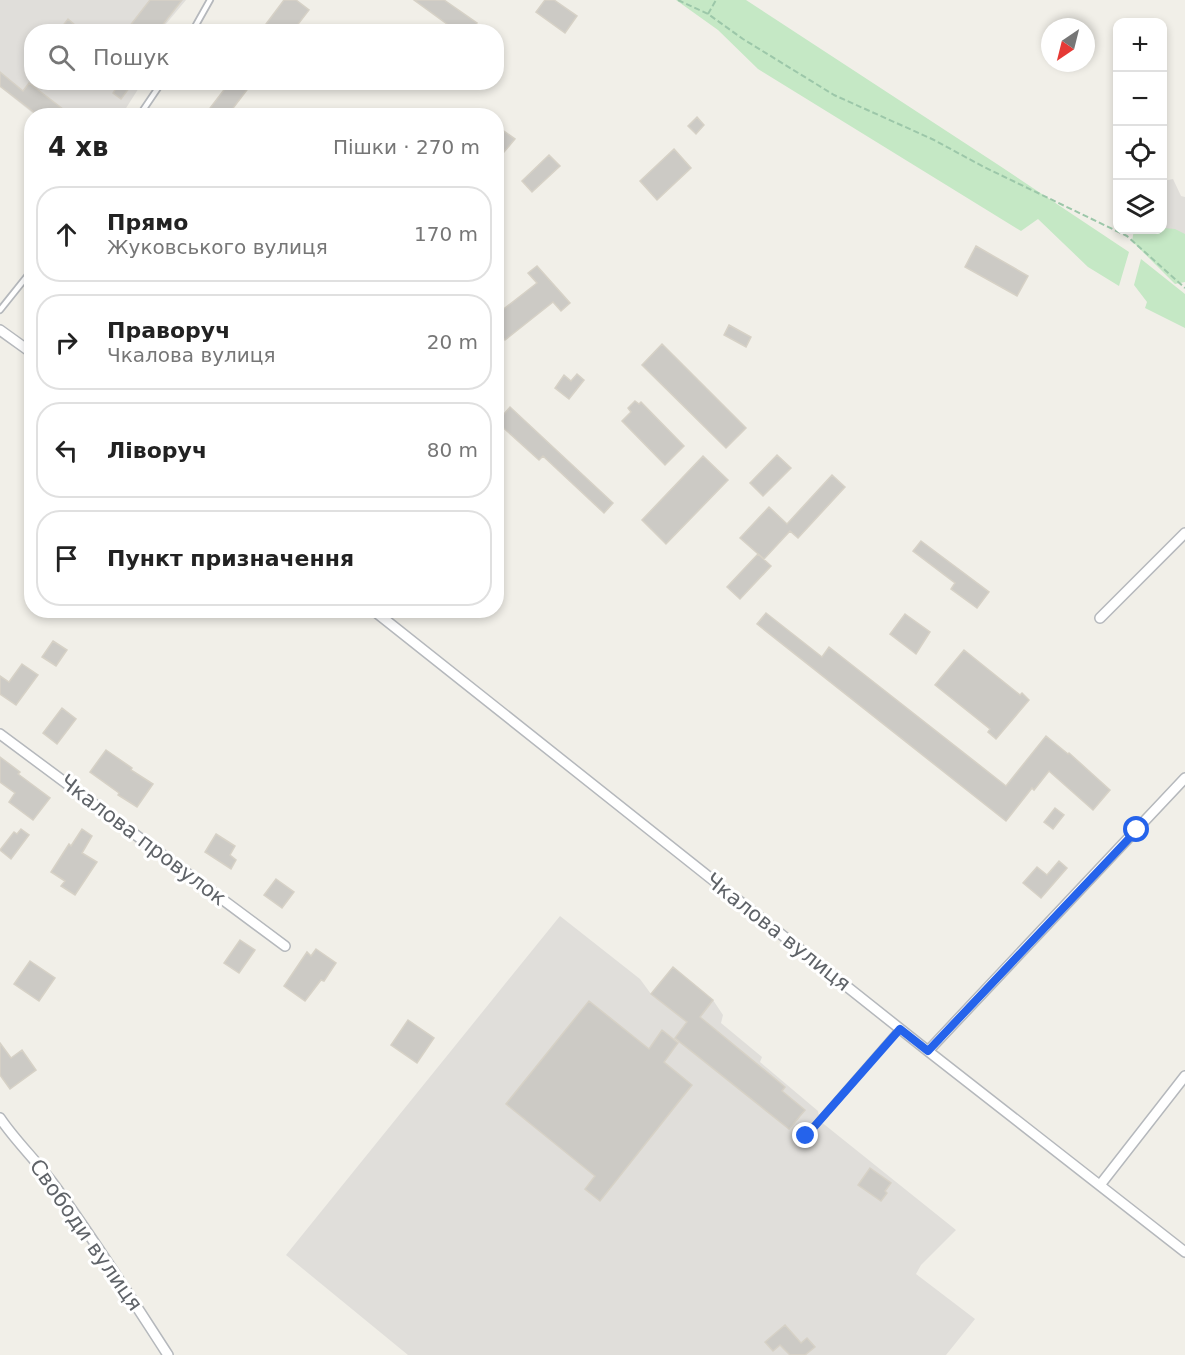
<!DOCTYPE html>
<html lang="uk">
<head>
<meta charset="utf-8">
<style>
	:root { --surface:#fff; --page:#f6f6f6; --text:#222; --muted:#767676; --line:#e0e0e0 }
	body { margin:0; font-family:"DejaVu Sans",sans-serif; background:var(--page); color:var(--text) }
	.controls { position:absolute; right:18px; top:18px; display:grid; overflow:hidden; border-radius:12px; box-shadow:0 3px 9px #0003 }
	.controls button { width:54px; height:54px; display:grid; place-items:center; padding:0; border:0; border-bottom:2px solid var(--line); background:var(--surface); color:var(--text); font:30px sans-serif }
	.compass { position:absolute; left:1041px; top:18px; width:54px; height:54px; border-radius:50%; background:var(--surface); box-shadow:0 3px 9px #0003; rotate:215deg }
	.stop { position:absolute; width:18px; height:18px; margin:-14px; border:4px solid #2563eb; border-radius:50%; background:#fff }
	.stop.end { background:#2563eb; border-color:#fff; box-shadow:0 2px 6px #0008 }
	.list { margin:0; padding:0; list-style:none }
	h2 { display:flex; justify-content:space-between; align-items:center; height:78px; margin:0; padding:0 24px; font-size:26px }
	h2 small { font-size:20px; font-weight:400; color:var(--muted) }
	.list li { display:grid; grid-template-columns:39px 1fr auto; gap:18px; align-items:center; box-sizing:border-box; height:96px; margin:0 12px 12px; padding:0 12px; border:2px solid var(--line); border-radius:24px }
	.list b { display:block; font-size:22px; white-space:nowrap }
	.list p { margin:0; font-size:20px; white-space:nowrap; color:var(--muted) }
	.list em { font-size:20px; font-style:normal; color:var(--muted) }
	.icon { flex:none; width:33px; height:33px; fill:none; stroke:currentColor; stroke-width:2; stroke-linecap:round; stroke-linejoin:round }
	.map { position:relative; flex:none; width:1185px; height:1355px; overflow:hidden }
	.search { position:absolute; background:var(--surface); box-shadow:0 3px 9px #0003; left:24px; top:24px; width:480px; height:66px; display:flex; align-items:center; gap:15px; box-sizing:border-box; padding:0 21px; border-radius:24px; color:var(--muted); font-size:22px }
	.panel { position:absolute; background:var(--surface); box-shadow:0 3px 9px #0003; left:24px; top:108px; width:480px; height:510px; border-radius:24px }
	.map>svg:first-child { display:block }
</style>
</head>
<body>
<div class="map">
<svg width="1185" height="1355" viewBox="0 0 1185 1355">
	<rect width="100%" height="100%" fill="#f1efe8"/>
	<path fill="#e0deda" d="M 0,0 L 186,0 L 160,31 L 32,32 L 32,82 L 142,83 L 121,116 L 35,115 L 0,87 Z
		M 1173,179 L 1181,196 L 1185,197 L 1185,258 L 1162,230 L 1163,181 Z
		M 560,916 L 640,979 L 651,994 L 673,967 L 713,1000 L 723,1015 L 721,1023 L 762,1057 L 760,1062 L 818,1111 L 820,1121 L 956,1230 L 921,1265 L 916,1274 L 975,1319 L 946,1355 L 408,1355 L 286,1255 Z"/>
	<path fill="#c5e8c5" d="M 676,0 L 746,0 L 1000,166 L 1129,252 L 1119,286 L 1088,267 L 1038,219 L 1021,231 L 758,69 L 718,30 Z
		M 1163,228 L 1175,229 L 1185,234 L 1185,282 L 1175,284 L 1132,241 L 1134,230 L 1162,230 Z
		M 1141,259 L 1185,294 L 1185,328 L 1145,308 L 1147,302 L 1134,285 Z"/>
	<path fill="#cccac5" stroke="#d6d1c6" stroke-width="1.5" d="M 150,0 L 182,0 L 157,32 L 134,32 L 129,27 Z
		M 284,0 L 296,0 L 309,10 L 292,32 L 260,32 Z
		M 414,0 L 444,0 L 477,23 L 471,32 L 458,32 Z
		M 545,0 L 554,0 L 577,16 L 565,33 L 536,12 Z
		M 68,19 L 76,26 L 72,32 L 58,32 Z
		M 0,72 L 23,91 L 29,83 L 72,116 L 39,116 L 0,86 Z
		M 120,82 L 123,82 L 130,87 L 121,99 L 113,93 Z
		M 230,82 L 253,82 L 227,116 L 204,116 Z
		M 697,117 L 704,125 L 696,134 L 688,126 Z
		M 501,129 L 515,139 L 504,152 L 496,146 L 496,135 Z
		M 674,149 L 691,168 L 657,200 L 640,181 Z
		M 549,155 L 560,166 L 532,192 L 522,181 Z
		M 976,246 L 1028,276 L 1017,296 L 965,267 Z
		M 537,266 L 570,303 L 561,311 L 553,302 L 505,340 L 496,330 L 496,315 L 537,283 L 528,273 Z
		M 729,325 L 751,337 L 746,347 L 724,335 Z
		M 662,344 L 746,428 L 726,448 L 642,365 Z
		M 577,374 L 584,380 L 569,399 L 555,388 L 564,375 L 571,381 Z
		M 635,401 L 639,404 L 641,402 L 684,446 L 665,465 L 622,421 L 631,412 L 628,408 Z
		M 510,407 L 613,503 L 604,513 L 543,456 L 539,460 L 497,422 Z
		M 777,455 L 791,468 L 763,496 L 750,483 Z
		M 703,456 L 728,480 L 666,544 L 642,520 Z
		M 832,475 L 845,487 L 798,538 L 790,531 L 764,559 L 740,538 L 769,507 L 787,524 Z
		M 921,541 L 989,592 L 977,608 L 951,589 L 955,583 L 913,551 Z
		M 758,554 L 771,566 L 740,599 L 727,587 Z
		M 766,613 L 822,657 L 829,647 L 1006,786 L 1046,736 L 1068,754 L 1069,753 L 1110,790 L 1093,810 L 1049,771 L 1034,790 L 1032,788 L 1006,821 L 757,624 Z
		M 905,614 L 930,632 L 916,654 L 890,634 Z
		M 53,641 L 67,650 L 56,666 L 42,657 Z
		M 964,650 L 1020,695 L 1022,693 L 1029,700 L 996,739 L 988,732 L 990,729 L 935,685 Z
		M 22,664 L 38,675 L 16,705 L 0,694 L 0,676 L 9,682 Z
		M 62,708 L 76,719 L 57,744 L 43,733 Z
		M 106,750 L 132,768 L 131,770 L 153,784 L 137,807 L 118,795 L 119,793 L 90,772 Z
		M 0,757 L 20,772 L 18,774 L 50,798 L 33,820 L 9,802 L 15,793 L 0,782 Z
		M 1055,808 L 1064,815 L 1053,829 L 1044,822 Z
		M 21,829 L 29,835 L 11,859 L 0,850 L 14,832 L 17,834 Z
		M 82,829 L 92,836 L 82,853 L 97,862 L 75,895 L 61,886 L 65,881 L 51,872 L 69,844 L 71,846 Z
		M 216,834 L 235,846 L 230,855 L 236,860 L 231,869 L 205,852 Z
		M 1059,861 L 1067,868 L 1041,898 L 1023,883 L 1037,867 L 1047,875 Z
		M 276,879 L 294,892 L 282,908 L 264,895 Z
		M 240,940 L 255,950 L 239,973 L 224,963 Z
		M 316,949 L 336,963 L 324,981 L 321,980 L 305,1001 L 284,986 L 307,952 L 311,956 Z
		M 30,961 L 55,978 L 39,1001 L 14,984 Z
		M 673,967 L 713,1000 L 700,1017 L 785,1087 L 782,1091 L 805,1110 L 789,1129 L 675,1038 L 687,1022 L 651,994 Z
		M 589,1001 L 649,1049 L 662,1030 L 678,1043 L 664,1062 L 692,1085 L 600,1201 L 585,1189 L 595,1176 L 506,1104 Z
		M 408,1020 L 434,1038 L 417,1063 L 391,1045 Z
		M 0,1043 L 11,1058 L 22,1050 L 36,1070 L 10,1089 L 0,1075 Z
		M 870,1168 L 891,1183 L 885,1191 L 887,1193 L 881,1201 L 858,1185 Z
		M 785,1325 L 801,1343 L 807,1338 L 815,1347 L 805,1355 L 790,1355 L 780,1345 L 773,1351 L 765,1342 Z"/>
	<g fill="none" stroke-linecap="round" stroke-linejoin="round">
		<g stroke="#b5b8bc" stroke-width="8">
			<path id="lane" d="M 192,32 L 210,0
				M 139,116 L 162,82
				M 0,310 L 32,270
				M 806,1136 L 899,1029"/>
		</g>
		<g stroke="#b5b8bc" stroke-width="12">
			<path id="street" d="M 0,330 L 32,353
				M 373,610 L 928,1051 L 1185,1252
				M 1100,618 L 1185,533
				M 0,734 L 285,946
				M 928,1051 L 1185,778
				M 0,1118 C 16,1142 38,1162 55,1186 C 95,1241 131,1298 168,1355
				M 1100,1185 L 1185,1076"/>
		</g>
		<path stroke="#9cc7a9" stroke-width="2" stroke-dasharray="6 3" stroke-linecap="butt" d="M 678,0 L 708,14 L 743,39 L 834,95 L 932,139 L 984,167 L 1127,236 L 1185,288
			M 708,14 L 716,0"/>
		<use href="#lane" stroke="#fff" stroke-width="4.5"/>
		<use href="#street" stroke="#fff" stroke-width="9"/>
	</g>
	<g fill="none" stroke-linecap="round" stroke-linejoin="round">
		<path stroke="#2563eb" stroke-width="8" d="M 806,1136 L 900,1029 L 928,1051 L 1137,830"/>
	</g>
	<g text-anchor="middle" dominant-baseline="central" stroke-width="6" stroke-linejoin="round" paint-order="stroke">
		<g font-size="21" fill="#5f6368" stroke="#fff">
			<text transform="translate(143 840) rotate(37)">Чкалова провулок</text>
			<text transform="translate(778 932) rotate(38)">Чкалова вулиця</text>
			<text transform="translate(86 1235) rotate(55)">Свободи вулиця</text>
		</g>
	</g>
</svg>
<div class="controls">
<button>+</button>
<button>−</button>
<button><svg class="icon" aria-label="locate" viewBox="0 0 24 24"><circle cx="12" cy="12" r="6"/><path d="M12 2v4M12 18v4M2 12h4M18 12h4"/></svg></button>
<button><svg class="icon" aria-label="layers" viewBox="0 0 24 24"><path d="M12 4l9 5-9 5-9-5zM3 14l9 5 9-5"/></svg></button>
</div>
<svg class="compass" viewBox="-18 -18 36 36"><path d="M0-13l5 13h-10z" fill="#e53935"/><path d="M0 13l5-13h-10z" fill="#767676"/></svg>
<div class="stop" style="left:1137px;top:830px"></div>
<div class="stop end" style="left:806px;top:1136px"></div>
<div class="search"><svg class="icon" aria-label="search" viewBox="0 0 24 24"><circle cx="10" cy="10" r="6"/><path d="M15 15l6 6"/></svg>Пошук</div>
<section class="panel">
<h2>4 хв<small>Пішки · 270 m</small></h2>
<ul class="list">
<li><svg class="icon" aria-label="ahead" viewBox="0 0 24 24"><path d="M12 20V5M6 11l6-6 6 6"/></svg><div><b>Прямо</b><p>Жуковського вулиця</p></div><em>170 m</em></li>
<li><svg class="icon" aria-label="right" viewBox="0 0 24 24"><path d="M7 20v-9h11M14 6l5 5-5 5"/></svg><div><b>Праворуч</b><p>Чкалова вулиця</p></div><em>20 m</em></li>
<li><svg class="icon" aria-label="left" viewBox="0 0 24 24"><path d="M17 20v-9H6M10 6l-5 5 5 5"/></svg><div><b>Ліворуч</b></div><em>80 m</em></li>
<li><svg class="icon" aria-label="arrive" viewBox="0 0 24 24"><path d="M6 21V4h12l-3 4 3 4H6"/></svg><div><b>Пункт призначення</b></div></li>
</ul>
</section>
</div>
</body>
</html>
